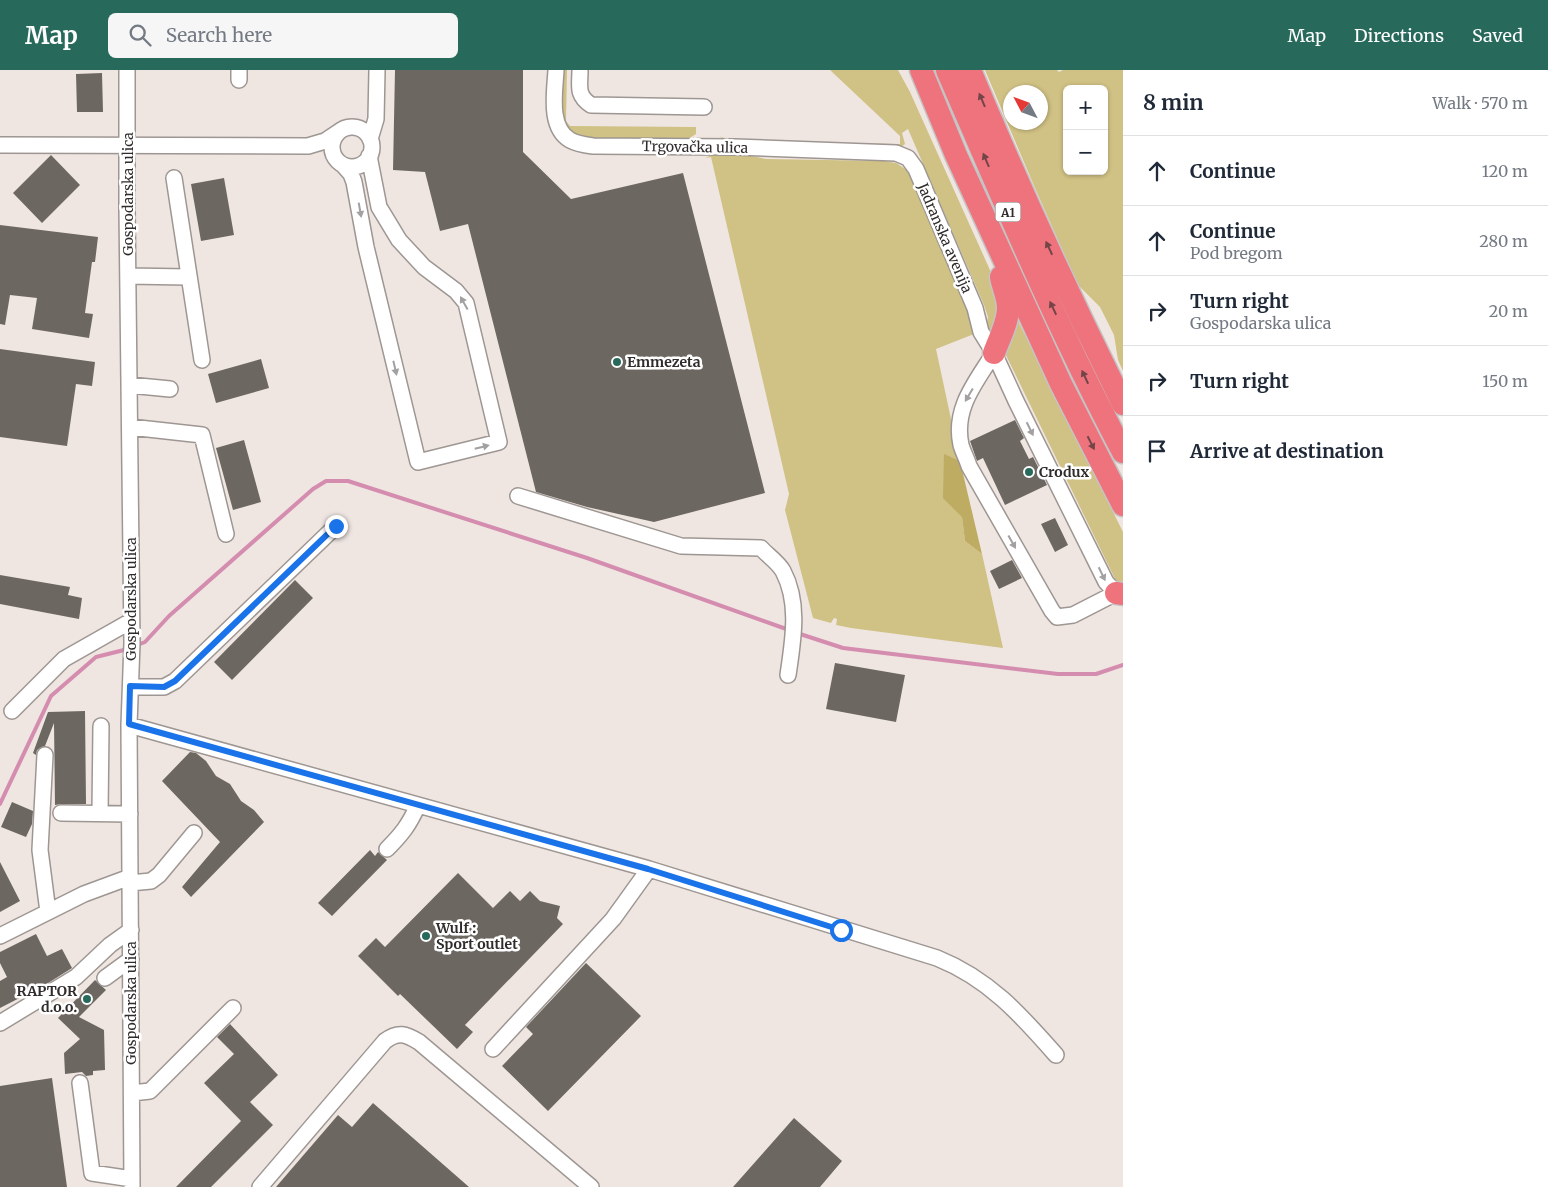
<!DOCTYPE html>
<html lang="en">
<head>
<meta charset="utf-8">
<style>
	:root { --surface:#fff; --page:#f6f6f7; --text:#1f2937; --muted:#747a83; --line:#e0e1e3; --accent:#276a5b }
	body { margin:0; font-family:Merriweather,serif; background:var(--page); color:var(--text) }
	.controls { position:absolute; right:15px; top:15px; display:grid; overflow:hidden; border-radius:8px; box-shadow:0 1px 4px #0004 }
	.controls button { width:45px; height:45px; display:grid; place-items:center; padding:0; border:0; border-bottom:1px solid var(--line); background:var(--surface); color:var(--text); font:25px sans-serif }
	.compass { position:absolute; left:1003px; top:15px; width:45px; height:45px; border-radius:50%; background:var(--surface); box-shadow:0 1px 4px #0004; rotate:311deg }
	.stop { position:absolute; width:15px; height:15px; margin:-11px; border:4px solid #1a73e8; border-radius:50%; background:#fff }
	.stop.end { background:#1a73e8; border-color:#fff; box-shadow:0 1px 5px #0008 }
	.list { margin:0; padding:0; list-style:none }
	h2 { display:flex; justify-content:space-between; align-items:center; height:65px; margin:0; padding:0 20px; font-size:21px }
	h2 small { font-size:16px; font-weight:400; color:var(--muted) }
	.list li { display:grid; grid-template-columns:32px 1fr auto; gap:15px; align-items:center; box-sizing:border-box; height:70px; padding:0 20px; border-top:1px solid var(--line) }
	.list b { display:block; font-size:19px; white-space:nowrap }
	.list p { margin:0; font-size:16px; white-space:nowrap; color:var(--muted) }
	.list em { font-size:16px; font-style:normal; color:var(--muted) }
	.icon { flex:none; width:28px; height:28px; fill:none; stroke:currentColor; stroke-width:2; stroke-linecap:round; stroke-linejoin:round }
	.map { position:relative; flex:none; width:1123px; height:1117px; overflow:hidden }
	header { display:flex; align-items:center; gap:30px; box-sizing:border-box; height:70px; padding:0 25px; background:var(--accent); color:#fff }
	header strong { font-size:24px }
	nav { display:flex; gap:28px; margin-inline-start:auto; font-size:18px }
	.search { width:350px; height:45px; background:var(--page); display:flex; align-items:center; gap:12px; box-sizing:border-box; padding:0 18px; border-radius:8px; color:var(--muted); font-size:19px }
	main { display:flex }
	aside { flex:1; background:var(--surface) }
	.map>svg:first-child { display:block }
</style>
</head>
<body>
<header>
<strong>Map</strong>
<div class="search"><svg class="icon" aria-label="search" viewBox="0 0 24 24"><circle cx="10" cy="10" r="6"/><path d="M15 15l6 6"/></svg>Search here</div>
<nav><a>Map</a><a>Directions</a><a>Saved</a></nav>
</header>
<main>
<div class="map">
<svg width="1123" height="1117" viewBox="0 0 1123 1117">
	<rect width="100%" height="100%" fill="#efe6e2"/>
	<path fill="#d0c184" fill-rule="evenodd" d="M 561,0 L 567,0 L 566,51 L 570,56 L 696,57 L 696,64 L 688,69 L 599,69 L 579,66 L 567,57 L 561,45 Z
		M 830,0 L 898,0 L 910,22 L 994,209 L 998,240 L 991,265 L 986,257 L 988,247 L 984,235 L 908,59 L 902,63 L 905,74 L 901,77 L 729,72 L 719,66 L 731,71 L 900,74 L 900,66 Z
		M 985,0 L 1057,0 L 1059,2 L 1063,0 L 1123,0 L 1123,301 L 1118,290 L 1114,265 L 1100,237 L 1078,215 L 1035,118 ZM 1067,19 L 1104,19 L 1104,101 L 1067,101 ZM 1011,22 L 1040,22 L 1040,52 L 1011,52 Z
		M 716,83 L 741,84 L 766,89 L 884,91 L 896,93 L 907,100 L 912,108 L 917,124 L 949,190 L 951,202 L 969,240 L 976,259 L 974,264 L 936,279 L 960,391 L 944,385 L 962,447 L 965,471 L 982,484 L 1003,578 L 851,558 L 836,555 L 837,549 L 834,548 L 831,553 L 813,548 L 785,440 L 789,424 L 711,87 L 705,88 Z
		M 1016,247 L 1123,462 L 1123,516 L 1118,515 L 1002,277 Z"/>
	<path fill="#bdac62" d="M 944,384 L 960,391 L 982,484 L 965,471 L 962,447 L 943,428 Z"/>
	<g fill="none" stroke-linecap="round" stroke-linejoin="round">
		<path stroke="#d58daf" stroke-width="4" d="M 797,563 L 843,578 L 1058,604 L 1096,604 L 1123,595
			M 135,576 L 145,572 L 169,546 L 313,419 L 326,411 L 348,411 L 587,488 L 789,560
			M 0,734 L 51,626 L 96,587 L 128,579"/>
	</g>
	<path fill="#6c6761" d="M 395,0 L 523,0 L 523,82 L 571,129 L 683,103 L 765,423 L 654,452 L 587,437 L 536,422 L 468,154 L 440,161 L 425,102 L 393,100 Z
		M 102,3 L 103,42 L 77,42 L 76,4 Z
		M 51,85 L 80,115 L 42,153 L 13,123 Z
		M 224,108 L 234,165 L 201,171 L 191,114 Z
		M 0,155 L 98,167 L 95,192 L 92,192 L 85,243 L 93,244 L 89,268 L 32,259 L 37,228 L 10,225 L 5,255 L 0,254 Z
		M 0,279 L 95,292 L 92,316 L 76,314 L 67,376 L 0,367 Z
		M 261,289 L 269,318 L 216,333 L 208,304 Z
		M 1015,350 L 1024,368 L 1020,371 L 1029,389 L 1033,387 L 1047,415 L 1005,435 L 983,388 L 977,391 L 970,371 Z
		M 244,370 L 261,432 L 233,440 L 216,378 Z
		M 1055,448 L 1068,475 L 1055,482 L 1041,454 Z
		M 1012,490 L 1022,508 L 999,519 L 990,501 Z
		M 0,505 L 70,517 L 68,525 L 82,528 L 79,549 L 0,534 Z
		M 295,510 L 313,528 L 232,610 L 214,592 Z
		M 835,593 L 905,605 L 896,652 L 826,639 Z
		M 85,641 L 86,734 L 61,734 L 55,735 L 54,653 L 45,676 L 37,680 L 36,685 L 33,683 L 48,642 Z
		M 190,682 L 196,683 L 206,691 L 216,706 L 230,714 L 241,731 L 254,740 L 264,752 L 191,827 L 182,817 L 220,772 L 162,711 Z
		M 12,732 L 33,741 L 32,754 L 26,767 L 1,757 Z
		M 370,780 L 375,786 L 378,782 L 387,790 L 332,846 L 318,833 Z
		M 0,792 L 20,831 L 0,842 Z
		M 458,803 L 493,838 L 510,821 L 520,831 L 530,821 L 540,831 L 560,836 L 557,848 L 563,854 L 465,955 L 473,962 L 457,979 L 400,924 L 398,926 L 358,886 L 376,868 L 385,877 Z
		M 36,864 L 47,886 L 62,879 L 72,898 L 45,915 L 0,938 L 0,911 L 7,907 L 0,893 L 0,882 Z
		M 586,893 L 641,946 L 548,1041 L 502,996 L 533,964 L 526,957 Z
		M 95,910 L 106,920 L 79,947 L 104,960 L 105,1000 L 93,1001 L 93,1005 L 86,1006 L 82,1002 L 65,1004 L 64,983 L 80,969 L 58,948 Z
		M 230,954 L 278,1005 L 250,1032 L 273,1055 L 211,1117 L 176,1117 L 241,1051 L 204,1013 L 234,984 L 217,967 Z
		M 52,1008 L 67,1117 L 0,1117 L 0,1016 Z
		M 373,1033 L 469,1117 L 276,1117 L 338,1045 L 352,1057 Z
		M 794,1048 L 842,1091 L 820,1117 L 733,1117 Z"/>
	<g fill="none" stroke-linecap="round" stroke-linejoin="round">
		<g stroke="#9e9692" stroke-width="18">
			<path id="minor" d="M 127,0 L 127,139 L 132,573 L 129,655 L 132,1117
				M 556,0 C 555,21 548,57 570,70 C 577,74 585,75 593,76 L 735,77 L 896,83 L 908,88 L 916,99 L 975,238 L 981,262 L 994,283 L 1016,331 L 1106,512 L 1116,523 L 1073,545 L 1057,547 L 1052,541 L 969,396 C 967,389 963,382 961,375 C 953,338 976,312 994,283
				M 580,0 C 580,16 576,25 591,35 L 704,37
				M 239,10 L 239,0
				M332 77a20 20 0 1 1 40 0a20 20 0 1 1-40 0Z
				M 370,69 L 376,49 L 377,0
				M 0,75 L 308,76 L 325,71 L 340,61
				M 343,95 L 351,104 L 354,112 L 366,177 L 418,392 L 499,372 L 466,233 L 456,221 L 424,197 L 399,170 L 379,137 L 369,86
				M 174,108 L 202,290
				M 128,206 L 188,207
				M 129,315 L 170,319
				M 130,357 L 202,365 L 226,464
				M 518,426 L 681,476 L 761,478 C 767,485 778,492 783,501 C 800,533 793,570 788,605
				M 131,617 L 164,617 L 175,611 L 336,456
				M 12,641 L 64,589 L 131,551
				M 129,655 L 649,799 L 937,888 C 989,909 1020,944 1056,985
				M 45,685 L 40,780 L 48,842
				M 61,743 L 130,744
				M 100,743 L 101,656
				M 387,779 C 402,764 409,755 418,735
				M 130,813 L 151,811 L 159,805 L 194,763
				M 0,866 L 84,824 L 130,807
				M 105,908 L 131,889
				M 0,953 L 76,907 L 110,875 L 131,860
				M 493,979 L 613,849 L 649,799
				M 80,1013 L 92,1103 L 132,1109
				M 132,1023 L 150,1021 L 233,938
				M 260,1117 L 385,971 C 398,961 406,964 419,972 L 591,1117"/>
		</g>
		<g stroke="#c5c4c4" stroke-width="25">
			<path id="highway" d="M 921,0 L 956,85 L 1061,314 L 1123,435
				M 947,0 C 1003,129 1057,258 1123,382
				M 970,0 C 1017,113 1068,224 1123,334
				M 994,283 C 999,269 1008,253 1008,238 C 1008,227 1003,218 1001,207
				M 1116,523 L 1123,524"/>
		</g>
		<use href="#minor" stroke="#fff" stroke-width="15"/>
		<use href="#highway" stroke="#ef737d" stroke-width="22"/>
	</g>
	<defs><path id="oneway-solid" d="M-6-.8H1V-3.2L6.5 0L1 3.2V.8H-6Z" transform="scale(1.25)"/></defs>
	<g fill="#734548">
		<use href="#oneway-solid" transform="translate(982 30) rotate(-113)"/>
		<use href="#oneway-solid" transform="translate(986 90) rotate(-113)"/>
		<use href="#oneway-solid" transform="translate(1049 178) rotate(-115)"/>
		<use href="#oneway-solid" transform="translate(1053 238) rotate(-115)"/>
		<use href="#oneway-solid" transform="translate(1085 307) rotate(-115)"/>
		<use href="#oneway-solid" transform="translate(1091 373) rotate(63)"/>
	</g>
	<g fill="#a2a0a0">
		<use href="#oneway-solid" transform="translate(360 140) rotate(80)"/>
		<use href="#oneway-solid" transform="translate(464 233) rotate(-119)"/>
		<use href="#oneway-solid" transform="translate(395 298) rotate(77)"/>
		<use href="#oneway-solid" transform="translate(969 325) rotate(121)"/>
		<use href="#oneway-solid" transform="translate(1030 359) rotate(64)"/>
		<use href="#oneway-solid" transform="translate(482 377) rotate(-14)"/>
		<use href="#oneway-solid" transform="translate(1012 472) rotate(61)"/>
		<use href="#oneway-solid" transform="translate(1102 504) rotate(64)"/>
	</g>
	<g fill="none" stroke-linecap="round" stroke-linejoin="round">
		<path stroke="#1a73e8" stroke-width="6" d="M 336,456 L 175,611 L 164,617 L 130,616 L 129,654 L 648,799 L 841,860"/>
	</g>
	<g fill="#276a5b" stroke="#fff" stroke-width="2">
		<circle cx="617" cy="292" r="5"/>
		<circle cx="1029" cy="402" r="5"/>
		<circle cx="426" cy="866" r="5"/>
		<circle cx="87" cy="929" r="5"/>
	</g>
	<g text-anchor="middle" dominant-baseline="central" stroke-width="5" stroke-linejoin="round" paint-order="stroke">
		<rect fill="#fff" stroke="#6e6b6b" stroke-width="1" x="995.5" y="132.5" width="25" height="19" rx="4"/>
		<g font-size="12" font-weight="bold" fill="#302c2b">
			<text x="1008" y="142">A1</text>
		</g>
		<g font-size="14" fill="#302c2b" stroke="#fff">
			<text transform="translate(695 77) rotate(1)">Trgovačka ulica</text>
			<text transform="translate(128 124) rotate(-90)">Gospodarska ulica</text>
			<text transform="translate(945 168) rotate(67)">Jadranska avenija</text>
			<text transform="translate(131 529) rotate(-90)">Gospodarska ulica</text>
			<text transform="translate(131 933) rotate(-90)">Gospodarska ulica</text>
		</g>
		<g font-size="14" font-weight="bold" fill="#302c2b" stroke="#fff" text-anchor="start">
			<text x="627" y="292">Emmezeta</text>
			<text x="1039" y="402">Crodux</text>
			<text x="436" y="858">Wulf :<tspan x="436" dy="16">Sport outlet</tspan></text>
			<text x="77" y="921" text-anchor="end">RAPTOR<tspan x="77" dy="16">d.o.o.</tspan></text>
		</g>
	</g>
</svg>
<div class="controls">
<button>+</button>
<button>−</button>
</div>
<svg class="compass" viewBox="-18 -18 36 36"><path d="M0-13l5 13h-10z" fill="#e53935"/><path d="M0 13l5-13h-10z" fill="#747a83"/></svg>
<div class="stop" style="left:841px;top:860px"></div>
<div class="stop end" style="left:336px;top:456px"></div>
</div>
<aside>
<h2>8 min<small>Walk · 570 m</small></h2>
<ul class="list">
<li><svg class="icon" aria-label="ahead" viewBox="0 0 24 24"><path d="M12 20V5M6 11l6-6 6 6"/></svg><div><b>Continue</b></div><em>120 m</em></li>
<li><svg class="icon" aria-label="ahead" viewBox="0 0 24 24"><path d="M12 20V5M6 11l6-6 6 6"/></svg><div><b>Continue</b><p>Pod bregom</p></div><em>280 m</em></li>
<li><svg class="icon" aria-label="right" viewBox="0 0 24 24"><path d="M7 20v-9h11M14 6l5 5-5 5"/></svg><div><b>Turn right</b><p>Gospodarska ulica</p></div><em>20 m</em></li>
<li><svg class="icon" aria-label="right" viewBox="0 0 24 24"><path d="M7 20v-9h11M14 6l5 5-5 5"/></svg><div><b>Turn right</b></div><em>150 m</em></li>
<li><svg class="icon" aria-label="arrive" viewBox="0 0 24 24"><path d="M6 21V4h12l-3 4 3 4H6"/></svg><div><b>Arrive at destination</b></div></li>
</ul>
</aside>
</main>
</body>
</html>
